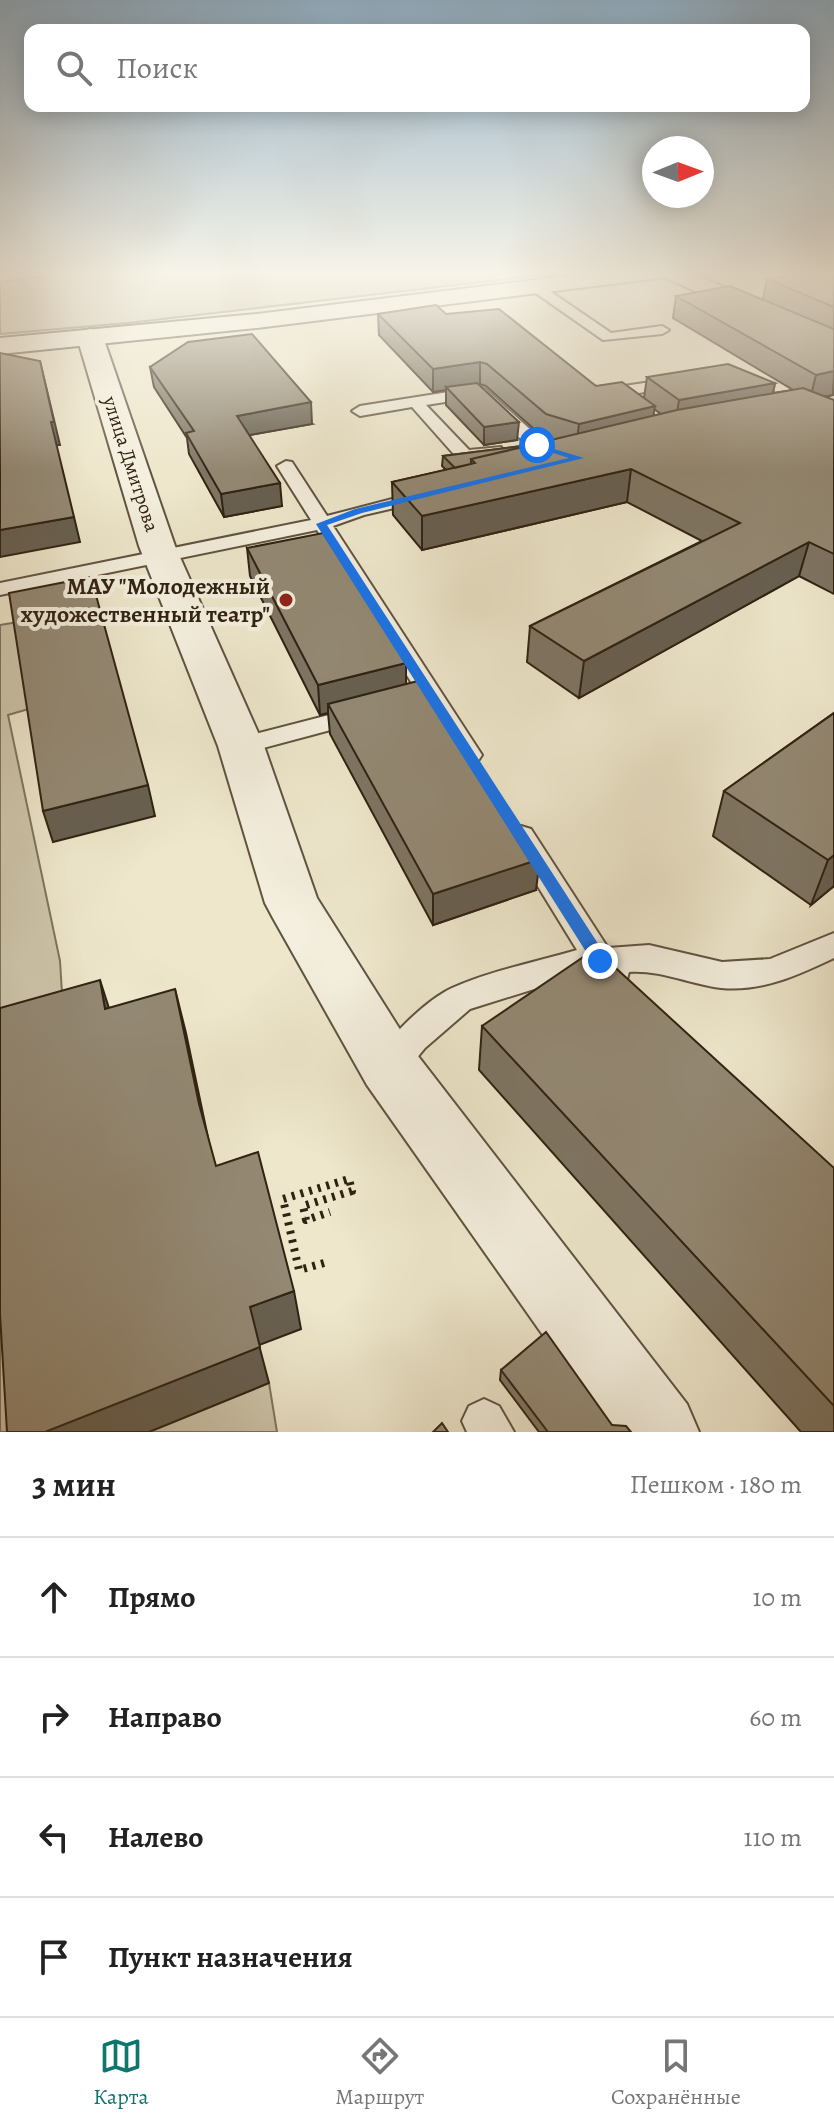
<!DOCTYPE html>
<html lang="ru">
<head>
<meta charset="utf-8">
<style>
	:root { --surface:#fff; --page:#f2f2f2; --text:#222; --muted:#767676; --line:#e0e0e0; --accent:#0f766e }
	body { margin:0; font-family:Alegreya,serif; background:var(--page); color:var(--text) }
	.compass { position:absolute; left:642px; top:136px; width:72px; height:72px; border-radius:50%; background:var(--surface); box-shadow:0 4px 20px #0003; rotate:89deg }
	.stop { position:absolute; width:24px; height:24px; margin:-18px; border:6px solid #1a73e8; border-radius:50%; background:#fff }
	.stop.end { background:#1a73e8; border-color:#fff; box-shadow:0 2px 8px #0008 }
	.list { margin:0; padding:0; list-style:none }
	h2 { display:flex; justify-content:space-between; align-items:center; height:104px; margin:0; padding:0 32px; font-size:34px }
	h2 small { font-size:26px; font-weight:400; color:var(--muted) }
	.list li { display:grid; grid-template-columns:52px 1fr auto; gap:24px; align-items:center; box-sizing:border-box; height:120px; padding:0 32px; border-top:2px solid var(--line) }
	.list b { display:block; font-size:30px; white-space:nowrap }
	.list em { font-size:26px; font-style:normal; color:var(--muted) }
	.icon { flex:none; width:44px; height:44px; fill:none; stroke:currentColor; stroke-width:2; stroke-linecap:round; stroke-linejoin:round }
	.map { position:relative; flex:none; width:834px; height:1432px; overflow:hidden }
	.search { position:absolute; background:var(--surface); box-shadow:0 4px 20px #0003; left:24px; right:24px; top:24px; height:88px; display:flex; align-items:center; gap:20px; box-sizing:border-box; padding:0 28px; border-radius:16px; color:var(--muted); font-size:30px }
	.sheet { height:584px; background:var(--surface) }
	nav { display:flex; justify-content:space-around; align-items:center; box-sizing:border-box; height:112px; border-top:2px solid var(--line); background:var(--surface); font-size:22px; color:var(--muted) }
	nav a { display:grid; justify-items:center; gap:4px }
	nav .on { color:var(--accent) }
	.map>svg:first-child { display:block }
</style>
</head>
<body>
<div class="map">
<svg width="834" height="1432" viewBox="0 0 834 1432">
	<rect width="100%" height="100%" fill="#eee7cc"/>
	<filter id="stains"><feTurbulence type="fractalNoise" baseFrequency=".0025" numOctaves="4"/><feColorMatrix values="0 0 0 0 .2 0 0 0 0 .09 0 0 0 0 .02 0 0 0 .5 -.17"/></filter>
	<radialGradient id="worn" r=".72"><stop offset=".6" stop-color="#630" stop-opacity="0"/><stop offset="1" stop-color="#630" stop-opacity=".3"/></radialGradient>
	<path fill="#cec6ac" stroke="#7f745f" stroke-width="2" d="M 83,271 L 576,271 L 128,323 L 0,334 L 0,282 Z
		M 18,622 L 32,708 L 8,715 L 60,961 L 62,993 L 30,1432 L 0,1432 L 0,625 Z
		M 269,1383 L 277,1432 L 149,1432 Z"/>
	<g fill="none" stroke-linecap="round" stroke-linejoin="round">
		<g stroke="#605340" stroke-width="4">
			<path id="service" d="M 530,283 L 538,283 L 611,333 L 662,326 L 669,330 L 662,334 L 603,340 L 530,289 Z
				M 678,378 L 685,382 L 683,385 L 617,397 L 609,392 L 617,387 Z
				M 480,387 L 485,389 L 543,441 L 572,450 L 574,454 L 572,458 C 537,465 500,419 477,397 L 426,405 L 469,450 L 501,447 L 503,451 L 501,455 L 459,460 L 412,407 L 360,416 L 352,411 L 360,406 Z
				M 286,461 L 292,462 L 327,516 L 423,491 L 432,496 L 429,500 L 364,515 L 333,526 L 482,755 L 478,761 L 469,763 L 460,761 L 317,530 L 0,595 L 0,583 L 311,520 L 277,466 Z
				M 360,707 L 368,710 L 372,715 L 368,720 L 241,754 L 232,752 L 229,746 L 232,740 Z
				M 521,826 L 531,829 L 608,948 L 649,945 L 722,962 L 770,959 L 834,933 L 834,958 C 798,975 762,992 721,988 C 689,984 662,970 629,972 L 626,983 C 611,988 605,984 594,974 L 579,975 L 470,1009 L 425,1048 L 401,1077 L 389,1081 L 377,1077 L 372,1066 C 384,1041 426,1000 452,988 C 490,971 536,962 577,950 L 507,836 L 511,829 Z
				M 484,1399 L 499,1406 L 514,1432 L 467,1432 L 462,1421 L 469,1406 Z"/>
		</g>
		<g stroke="#605340" stroke-width="4">
			<path id="minor" d="M 658,271 L 687,271 L 834,335 L 834,352 L 661,276 Z
				M 90,329 L 99,332 L 103,337 L 175,546 L 264,746 L 317,898 L 411,1047 L 687,1404 L 699,1432 L 611,1432 L 367,1085 L 273,918 L 265,903 L 218,746 L 139,546 L 77,337 L 81,332 Z"/>
		</g>
		<g stroke="#605340" stroke-width="4">
			<path id="tertiary" d="M 608,271 L 670,271 L 659,278 L 257,328 L 0,354 L 0,338 L 257,314 Z"/>
		</g>
		<path stroke="#302212" stroke-width="8" stroke-dasharray="3 6" stroke-linecap="butt" d="M 324,1263 L 299,1270 L 283,1199 L 349,1179 L 352,1191 L 303,1206 L 306,1220 L 330,1212"/>
		<use href="#service" fill="#f4efde" fill-rule="evenodd"/>
		<use href="#minor" fill="#f4efde" fill-rule="evenodd"/>
		<use href="#tertiary" fill="#f4efde" fill-rule="evenodd"/>
	</g>
	<path fill="#7e7563" stroke="#302212" stroke-width="2" fill-rule="evenodd" d="M 834,271 L 834,395 L 825,397 L 834,400 L 834,594 L 799,576 L 579,698 L 527,662 L 530,626 L 702,541 L 627,502 L 422,550 L 393,515 L 392,482 L 446,470 L 442,466 L 443,456 L 537,444 L 551,440 L 544,438 L 486,386 L 480,384 L 478,384 L 517,440 L 484,445 L 446,405 L 446,390 L 433,392 L 379,335 L 378,314 L 446,314 L 596,386 L 644,398 L 647,377 L 775,383 L 773,393 L 793,390 L 673,318 L 676,296 L 763,299 L 767,279 ZM 654,409 L 661,414 L 653,416 Z
		M 150,367 L 312,424 L 249,435 L 282,506 L 224,517 L 189,454 L 187,438 L 154,387 Z
		M 247,548 L 406,684 L 536,890 L 433,925 L 330,734 L 328,713 L 320,715 L 250,576 Z
		M 834,713 L 834,886 L 811,905 L 713,836 L 724,791 Z
		M 482,1026 L 834,1168 L 834,1432 L 801,1432 L 479,1070 Z
		M 501,1370 L 612,1425 L 631,1432 L 539,1432 L 500,1380 Z"/>
	<path fill="#675f50" stroke="#302212" stroke-width="2" d="M 40,361 L 60,445 L 56,445 L 51,422 Z
		M 480,362 L 480,384 L 448,389 L 446,387 L 446,390 L 433,392 L 433,369 Z
		M 834,371 L 833,395 L 810,399 L 816,375 Z
		M 775,383 L 770,407 L 675,425 L 679,400 Z
		M 311,402 L 312,424 L 239,437 L 237,416 Z
		M 655,406 L 651,430 L 576,448 L 579,424 Z
		M 519,422 L 517,440 L 484,445 L 484,427 Z
		M 631,469 L 627,502 L 422,550 L 422,516 Z
		M 280,483 L 282,506 L 224,517 L 221,494 Z
		M 74,517 L 80,542 L 0,557 L 0,530 Z
		M 809,542 L 799,576 L 579,698 L 584,661 Z
		M 406,663 L 406,693 L 328,704 L 328,713 L 320,715 L 318,685 Z
		M 148,785 L 155,816 L 53,842 L 43,811 Z
		M 834,855 L 834,886 L 811,905 L 828,860 Z
		M 540,859 L 536,890 L 433,925 L 433,894 Z
		M 100,980 L 114,1024 L 105,1009 Z
		M 175,989 L 186,1033 L 210,1147 L 199,1104 Z
		M 294,1291 L 301,1329 L 259,1345 L 269,1383 L 149,1432 L 45,1432 L 250,1307 Z"/>
	<path fill="#938873" stroke="#302212" stroke-width="2" d="M 812,271 L 834,271 L 834,307 L 767,279 Z
		M 730,286 L 834,329 L 834,371 L 816,375 L 676,296 Z
		M 436,305 L 446,314 L 499,309 L 596,386 L 622,382 L 655,406 L 579,424 L 546,414 L 487,364 L 480,362 L 433,369 L 378,314 Z
		M 252,334 L 311,402 L 237,416 L 280,483 L 221,494 L 186,433 L 194,431 L 150,367 L 188,342 Z
		M 0,353 L 40,361 L 54,422 L 51,422 L 74,517 L 0,530 Z
		M 728,364 L 775,383 L 679,400 L 647,377 Z
		M 477,383 L 519,422 L 484,427 L 446,387 Z
		M 803,388 L 834,400 L 834,554 L 809,542 L 584,661 L 530,626 L 740,523 L 631,469 L 422,516 L 392,482 L 475,463 L 471,459 L 677,410 Z
		M 537,444 L 471,459 L 471,464 L 455,468 L 443,456 Z
		M 323,533 L 406,663 L 318,685 L 247,548 Z
		M 91,577 L 148,785 L 43,811 L 9,593 Z
		M 418,681 L 427,696 L 430,695 L 540,859 L 433,894 L 328,704 Z
		M 834,713 L 834,855 L 828,860 L 724,791 Z
		M 595,949 L 834,1168 L 834,1406 L 482,1026 Z
		M 100,980 L 105,1009 L 175,989 L 199,1104 L 216,1166 L 258,1152 L 294,1291 L 250,1307 L 260,1347 L 45,1432 L 7,1432 L 0,1314 L 0,1008 Z
		M 546,1332 L 612,1425 L 626,1426 L 631,1432 L 548,1432 L 501,1370 Z
		M 442,1423 L 448,1432 L 433,1432 Z"/>
	<linearGradient id="sky" x2="0" y2="1"><stop stop-color="#90aec4"/><stop offset="0.58" stop-color="#f7f4e8"/><stop offset="1" stop-color="#f7f4e8" stop-opacity="0"/></linearGradient>
	<rect width="834" height="471" fill="url(#sky)"/>
	<path fill="#1a73e8" d="M 534,443 L 584,458 L 362,513 L 327,525 L 606,956 L 609,961 L 606,966 L 595,966 L 316,524 L 355,509 L 569,458 L 534,447 Z"/>
	<circle fill="#8f2418" stroke="#f4efde" stroke-width="3" cx="286" cy="600" r="8"/>
	<g text-anchor="middle" dominant-baseline="central" stroke-width="8" stroke-linejoin="round" paint-order="stroke">
		<g font-size="20" fill="#302212" stroke="#f4efde">
			<text transform="translate(131 464) rotate(72)">улица Дмитрова</text>
		</g>
		<g font-size="24" font-weight="bold" fill="#302212" stroke="#f4efde" text-anchor="end">
			<text x="270" y="586">МАУ "Молодежный<tspan x="270" dy="28">художественный театр"</tspan></text>
		</g>
	</g>
	<rect width="100%" height="100%" filter="url(#stains)"/>
	<rect width="100%" height="100%" fill="url(#worn)"/>
</svg>
<svg class="compass" viewBox="-18 -18 36 36"><path d="M0-13l5 13h-10z" fill="#e53935"/><path d="M0 13l5-13h-10z" fill="#767676"/></svg>
<div class="stop" style="left:537px;top:445px"></div>
<div class="stop end" style="left:600px;top:961px"></div>
<div class="search"><svg class="icon" aria-label="search" viewBox="0 0 24 24"><circle cx="10" cy="10" r="6"/><path d="M15 15l6 6"/></svg>Поиск</div>
</div>
<section class="sheet">
<h2>3 мин<small>Пешком · 180 m</small></h2>
<ul class="list">
<li><svg class="icon" aria-label="ahead" viewBox="0 0 24 24"><path d="M12 20V5M6 11l6-6 6 6"/></svg><div><b>Прямо</b></div><em>10 m</em></li>
<li><svg class="icon" aria-label="right" viewBox="0 0 24 24"><path d="M7 20v-9h11M14 6l5 5-5 5"/></svg><div><b>Направо</b></div><em>60 m</em></li>
<li><svg class="icon" aria-label="left" viewBox="0 0 24 24"><path d="M17 20v-9H6M10 6l-5 5 5 5"/></svg><div><b>Налево</b></div><em>110 m</em></li>
<li><svg class="icon" aria-label="arrive" viewBox="0 0 24 24"><path d="M6 21V4h12l-3 4 3 4H6"/></svg><div><b>Пункт назначения</b></div></li>
</ul>
</section>
<nav>
<a class="on"><svg class="icon" aria-label="map" viewBox="0 0 24 24"><path d="M3 6l6-2 6 2 6-2v14l-6 2-6-2-6 2zM9 4v14M15 6v14"/></svg>Карта</a>
<a><svg class="icon" aria-label="directions" viewBox="0 0 24 24"><path d="M12 3l9 9-9 9-9-9zM9 14v-3h6M13 9l2 2-2 2"/></svg>Маршрут</a>
<a><svg class="icon" aria-label="saved" viewBox="0 0 24 24"><path d="M7 4h10v16l-5-4-5 4z"/></svg>Сохранённые</a>
</nav>
</body>
</html>
